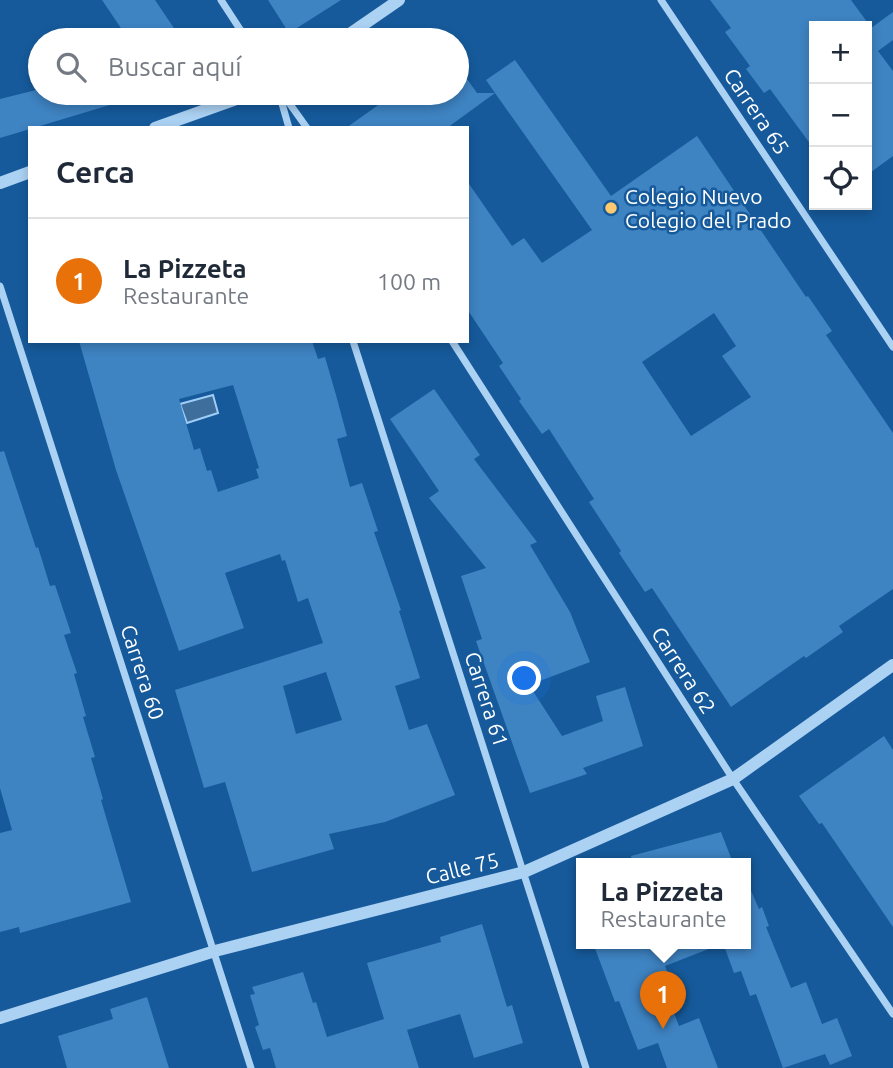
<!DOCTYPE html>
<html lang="es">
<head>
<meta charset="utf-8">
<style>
	:root { --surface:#fff; --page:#f6f6f7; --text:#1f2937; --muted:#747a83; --line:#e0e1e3; --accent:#0f766e }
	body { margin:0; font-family:Ubuntu,sans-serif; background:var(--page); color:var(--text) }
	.controls { position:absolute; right:21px; top:21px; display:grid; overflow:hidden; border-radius:0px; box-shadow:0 4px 10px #0003 }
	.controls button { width:63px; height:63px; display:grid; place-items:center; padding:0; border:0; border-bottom:2px solid var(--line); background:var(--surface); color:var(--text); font:35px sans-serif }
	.you { position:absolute; left:525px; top:679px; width:24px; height:24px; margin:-18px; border:5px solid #fff; border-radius:50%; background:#1a73e8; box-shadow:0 0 0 10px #1a73e833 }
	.badge { display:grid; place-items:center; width:46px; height:46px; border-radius:50%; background:var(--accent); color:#fff; font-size:23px; font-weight:700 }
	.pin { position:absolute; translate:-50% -58px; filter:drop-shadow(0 2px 4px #0008) }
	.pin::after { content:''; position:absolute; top:37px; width:24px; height:21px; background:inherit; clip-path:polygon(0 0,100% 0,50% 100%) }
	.popup { position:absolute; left:576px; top:858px; width:175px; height:91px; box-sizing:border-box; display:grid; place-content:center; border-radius:0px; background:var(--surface); filter:drop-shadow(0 2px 5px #0005); font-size:23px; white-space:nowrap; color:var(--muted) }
	.popup b { font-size:26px; color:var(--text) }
	.popup::after { content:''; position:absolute; left:50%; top:100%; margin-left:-14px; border:14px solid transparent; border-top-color:var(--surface) }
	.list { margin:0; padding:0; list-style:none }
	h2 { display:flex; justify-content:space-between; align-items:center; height:91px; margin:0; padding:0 28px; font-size:30px }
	h2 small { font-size:23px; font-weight:400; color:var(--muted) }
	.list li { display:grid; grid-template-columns:46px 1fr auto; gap:21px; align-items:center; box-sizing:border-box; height:126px; padding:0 28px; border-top:2px solid var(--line) }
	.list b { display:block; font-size:26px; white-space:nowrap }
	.list p { margin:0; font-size:23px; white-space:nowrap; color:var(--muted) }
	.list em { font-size:23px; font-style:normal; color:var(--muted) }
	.icon { flex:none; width:38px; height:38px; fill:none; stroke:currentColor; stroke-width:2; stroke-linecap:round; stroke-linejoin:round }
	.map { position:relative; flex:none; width:893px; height:1068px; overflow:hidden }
	.search { position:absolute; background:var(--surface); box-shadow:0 4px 10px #0003; left:28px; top:28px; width:441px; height:77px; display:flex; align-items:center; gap:18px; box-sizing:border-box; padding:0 24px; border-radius:38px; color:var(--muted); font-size:26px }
	.panel { position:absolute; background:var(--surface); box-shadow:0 4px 10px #0003; left:28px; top:126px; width:441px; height:217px; border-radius:0px }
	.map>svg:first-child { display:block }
</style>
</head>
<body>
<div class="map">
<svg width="893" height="1068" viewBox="0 0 893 1068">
	<rect width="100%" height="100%" fill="#165a9b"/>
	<path fill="#3e6e9c" stroke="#9ecdf5" stroke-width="2" d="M 213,395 L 218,413 L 187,423 L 180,404 Z"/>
	<path fill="#3e83c2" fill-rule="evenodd" d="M 102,0 L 155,0 L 182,40 L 129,40 Z
		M 268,0 L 341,0 L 289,33 Z
		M 710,0 L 851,0 L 870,26 L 814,26 L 814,149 L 770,89 L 764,93 L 746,69 L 750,66 L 725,32 L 731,28 Z
		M 893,12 L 893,40 L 878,51 L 893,71 L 893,156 L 867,175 L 867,31 Z
		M 515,60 L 611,196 L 697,136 L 806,297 L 808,296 L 832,331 L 826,335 L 893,433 L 893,589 L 839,626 L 843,632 L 806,658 L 804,656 L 731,707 L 652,588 L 645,592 L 619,553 L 621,551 L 589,502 L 594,499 L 549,429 L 542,434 L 519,401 L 521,399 L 499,366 L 503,363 L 467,309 L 467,181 L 512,246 L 524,238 L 542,263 L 592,230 L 495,93 L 447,128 L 346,128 L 395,93 L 457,93 L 457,65 L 477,93 L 495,93 L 486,80 ZM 714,313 L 736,346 L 722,356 L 751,397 L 691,436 L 642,362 Z
		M 40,89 L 40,93 L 132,93 L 133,98 L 0,138 L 0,99 Z
		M 79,341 L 312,341 L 318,359 L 325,357 L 336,395 L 347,436 L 337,439 L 350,487 L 362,483 L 378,531 L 374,532 L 401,610 L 399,611 L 420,678 L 395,686 L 409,730 L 427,724 L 455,795 L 385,822 L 329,834 L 334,849 L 252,872 L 225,782 L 204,788 L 175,690 L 323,643 L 308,598 L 298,602 L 285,560 L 282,561 L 280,554 L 225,573 L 244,628 L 179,651 L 116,470 ZM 233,385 L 259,468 L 256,469 L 259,478 L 218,492 L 211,470 L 207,471 L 200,448 L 194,450 L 179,399 ZM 326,672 L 342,720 L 296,734 L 283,686 Z
		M 434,389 L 480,455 L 474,459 L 537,542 L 530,545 L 570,612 L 590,662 L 529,685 L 562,736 L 603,721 L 596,696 L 625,687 L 643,746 L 583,768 L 587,774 L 530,793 L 476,641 L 482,639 L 461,576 L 486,568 L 429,498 L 439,491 L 390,419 Z
		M 4,451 L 36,548 L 38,547 L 50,586 L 55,585 L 71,633 L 64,635 L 77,673 L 74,674 L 86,716 L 83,717 L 95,757 L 91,758 L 103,799 L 101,800 L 131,902 L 20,933 L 19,927 L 0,932 L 0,833 L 12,830 L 0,788 L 0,452 Z
		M 884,736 L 893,750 L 893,927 L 822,823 L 819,824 L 799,796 Z
		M 721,832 L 733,863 L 632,863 L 631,856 Z
		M 745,877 L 759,909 L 762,907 L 769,926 L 766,927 L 791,988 L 806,982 L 822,1024 L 837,1018 L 852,1056 L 830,1065 L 825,1054 L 783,1068 L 756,994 L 750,996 L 741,971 L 734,973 L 723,943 L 745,943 Z
		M 482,924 L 507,1007 L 512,1005 L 523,1043 L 474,1058 L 460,1014 L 407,1030 L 419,1068 L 276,1068 L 270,1048 L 263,1050 L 255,1027 L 259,1025 L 250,995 L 255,994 L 252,987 L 303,972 L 313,1003 L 316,1002 L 327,1037 L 384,1019 L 367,963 L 441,942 L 440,937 Z
		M 593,943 L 718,943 L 719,945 L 665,966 L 671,981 L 663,984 L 679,1026 L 699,1018 L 718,1068 L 667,1068 L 658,1043 L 638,1050 L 619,1001 L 615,1002 Z
		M 147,997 L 169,1068 L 67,1068 L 58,1036 L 113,1019 L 110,1009 Z"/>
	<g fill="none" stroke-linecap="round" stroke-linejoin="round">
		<path stroke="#abd1f3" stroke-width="7" d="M 221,0 L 247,40
			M 661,0 L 893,347
			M 279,93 L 289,128
			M 282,93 L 307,128
			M 0,286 L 251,1068
			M 353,341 L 586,1068
			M 452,341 L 733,779 L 893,1014"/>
		<path stroke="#abd1f3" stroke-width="12" d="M 341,40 L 399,0
			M 155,128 L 253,93
			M 0,183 L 30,172
			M 0,1018 L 215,951 L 524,872 L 733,779 L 893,665"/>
	</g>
	<circle fill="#ffc96d" stroke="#165a9b" stroke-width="2.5" cx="611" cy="208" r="7"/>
	<g text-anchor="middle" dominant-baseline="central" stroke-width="5" stroke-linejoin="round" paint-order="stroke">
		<g font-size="21" fill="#fff" stroke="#165a9b">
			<text transform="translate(757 111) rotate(56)">Carrera 65</text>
			<text transform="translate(684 670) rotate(57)">Carrera 62</text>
			<text transform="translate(143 672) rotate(72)">Carrera 60</text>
			<text transform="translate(487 699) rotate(72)">Carrera 61</text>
			<text transform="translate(462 868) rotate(-14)">Calle 75</text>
		</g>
		<g font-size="21" fill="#fff" stroke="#165a9b" text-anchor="start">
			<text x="625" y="196">Colegio Nuevo<tspan x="625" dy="24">Colegio del Prado</tspan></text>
		</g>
	</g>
</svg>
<div class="controls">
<button>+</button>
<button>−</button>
<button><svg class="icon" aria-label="locate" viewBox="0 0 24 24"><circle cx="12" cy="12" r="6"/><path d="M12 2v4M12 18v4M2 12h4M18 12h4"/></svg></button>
</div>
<div class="you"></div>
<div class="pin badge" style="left:663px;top:1029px;background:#e8710a">1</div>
<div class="popup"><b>La Pizzeta</b>Restaurante</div>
<div class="search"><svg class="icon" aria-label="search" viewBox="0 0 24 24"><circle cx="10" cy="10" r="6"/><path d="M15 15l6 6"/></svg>Buscar aquí</div>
<section class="panel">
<h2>Cerca<small></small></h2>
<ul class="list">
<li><span class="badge" style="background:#e8710a">1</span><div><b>La Pizzeta</b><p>Restaurante</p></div><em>100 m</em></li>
</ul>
</section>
</div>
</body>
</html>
